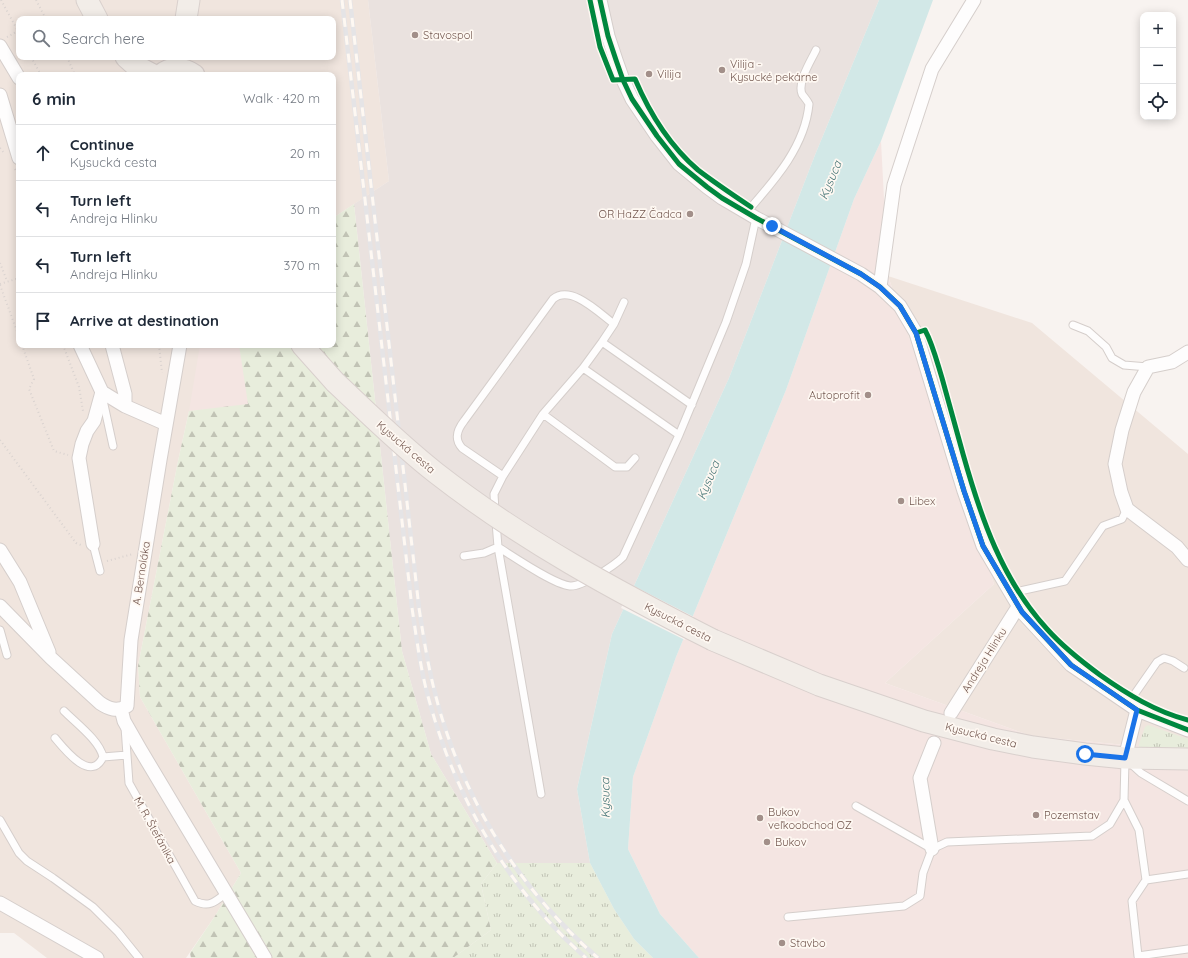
<!DOCTYPE html>
<html lang="en">
<head>
<meta charset="utf-8">
<style>
	:root { --surface:#fff; --page:#f2f2f3; --text:#1f2937; --muted:#747a83; --line:#e0e1e3 }
	body { margin:0; font-family:Quicksand,sans-serif; background:var(--page); color:var(--text) }
	.controls { position:absolute; right:12px; top:12px; display:grid; overflow:hidden; border-radius:8px; box-shadow:0 2px 10px #0003 }
	.controls button { width:36px; height:36px; display:grid; place-items:center; padding:0; border:0; border-bottom:1px solid var(--line); background:var(--surface); color:var(--text); font:20px sans-serif }
	.stop { position:absolute; width:12px; height:12px; margin:-9px; border:3px solid #1a73e8; border-radius:50%; background:#fff }
	.stop.end { background:#1a73e8; border-color:#fff; box-shadow:0 1px 4px #0008 }
	.list { margin:0; padding:0; list-style:none }
	h2 { display:flex; justify-content:space-between; align-items:center; height:52px; margin:0; padding:0 16px; font-size:17px }
	h2 small { font-size:13px; font-weight:400; color:var(--muted) }
	.list li { display:grid; grid-template-columns:26px 1fr auto; gap:12px; align-items:center; box-sizing:border-box; height:56px; padding:0 16px; border-top:1px solid var(--line) }
	.list b { display:block; font-size:15px; white-space:nowrap }
	.list p { margin:0; font-size:13px; white-space:nowrap; color:var(--muted) }
	.list em { font-size:13px; font-style:normal; color:var(--muted) }
	.icon { flex:none; width:22px; height:22px; fill:none; stroke:currentColor; stroke-width:2; stroke-linecap:round; stroke-linejoin:round }
	.map { position:relative; flex:none; width:1188px; height:958px; overflow:hidden }
	.search { position:absolute; background:var(--surface); box-shadow:0 2px 10px #0003; left:16px; top:16px; width:320px; height:44px; display:flex; align-items:center; gap:10px; box-sizing:border-box; padding:0 14px; border-radius:8px; color:var(--muted); font-size:15px }
	.panel { position:absolute; background:var(--surface); box-shadow:0 2px 10px #0003; left:16px; top:72px; width:320px; height:276px; border-radius:8px }
	.map>svg:first-child { display:block }
</style>
</head>
<body>
<div class="map">
<svg width="1188" height="958" viewBox="0 0 1188 958">
	<defs>
		<pattern id="grass-tufts" width="24" height="20" patternUnits="userSpaceOnUse"><rect width="24" height="20" fill="#e8eddc"/><path d="M3 7l-1-3M5 7V3M7 7l1-3M15 17l-1-3M17 17v-4M19 17l1-3" fill="none" stroke="#c1c3b5"/></pattern>
		<pattern id="forest-firs" width="22" height="20" patternUnits="userSpaceOnUse"><rect width="22" height="20" fill="#e8eddc"/><path d="M5 1l3.5 6h-7zM16 11l3.5 6h-7z" fill="#c1c3b5"/></pattern>
	</defs>
	<rect width="100%" height="100%" fill="#f8f3f0"/>
	<path fill="#f0e5de" fill-rule="evenodd" d="M 0,0 L 368,0 L 389,181 L 333,218 L 333,75 L 19,75 L 19,345 L 239,345 L 249,405 L 189,411 L 178,461 L 138,666 L 140,697 L 241,873 L 215,916 L 186,958 L 47,958 L 14,933 L 0,933 ZM 19,19 L 333,19 L 333,57 L 19,57 Z
		M 888,276 L 1032,323 L 1188,454 L 1188,751 L 1031,736 L 885,683 L 994,584 Z"/>
	<path fill="#f4e5e2" d="M 881,141 L 888,276 L 994,584 L 885,683 L 1031,736 L 1188,751 L 1188,958 L 699,958 L 660,914 L 628,849 L 633,777 L 676,657 L 786,390 L 854,199 Z
		M 200,345 L 239,345 L 249,405 L 189,411 Z"/>
	<path fill="#eae2df" d="M 368,0 L 879,0 L 815,155 L 729,378 L 612,634 L 577,789 L 590,863 L 497,863 L 431,754 L 402,651 L 354,204 L 389,181 Z"/>
	<path fill="url(#grass-tufts)" d="M 1148,725 L 1188,739 L 1188,750 L 1139,747 L 1139,744 L 1145,727 Z
		M 497,863 L 590,863 L 614,909 L 634,939 L 653,958 L 453,958 L 491,930 L 481,884 Z"/>
	<path fill="url(#forest-firs)" d="M 354,204 L 402,651 L 431,754 L 497,863 L 481,884 L 491,930 L 453,958 L 191,958 L 190,953 L 215,916 L 241,873 L 140,697 L 138,666 L 178,461 L 189,411 L 248,404 L 239,345 L 333,345 L 333,218 Z"/>
	<path fill="#d2e8e7" d="M 879,0 L 933,0 L 881,141 L 854,199 L 786,390 L 676,657 L 633,777 L 628,849 L 660,914 L 699,958 L 653,958 L 634,939 L 614,909 L 590,863 L 577,789 L 612,634 L 729,378 L 815,155 Z"/>
	<path fill="#f8f3f0" d="M 632,585 L 694,617 L 685,640 L 621,608 Z"/>
	<g fill="none" stroke-linecap="round" stroke-linejoin="round">
		<g stroke="#d5cecb" stroke-width="9">
			<path id="service" d="M 746,213 C 774,181 805,147 809,104 C 807,100 804,97 802,94 C 797,82 811,61 816,50
				M 1073,325 L 1088,331 L 1106,347 L 1112,358 L 1124,365 L 1148,367
				M 602,342 L 692,405
				M 583,368 L 679,435
				M 103,400 L 113,446
				M 543,414 L 615,467 L 627,467 L 635,458
				M 503,476 L 462,448 C 454,439 457,430 464,421 L 553,299 C 571,284 599,313 614,324
				M 495,511 L 494,494 L 503,476 L 543,414 L 583,368 L 602,342 L 614,324 L 624,302
				M 496,522 L 498,547 L 541,794
				M 93,544 L 100,571
				M 464,556 L 484,553 L 498,547 C 514,557 553,584 570,586 C 582,587 615,565 623,557 L 679,435 L 726,322 L 746,264 L 756,218
				M 1011,593 L 1065,581 L 1103,526 L 1122,519 L 1127,509
				M 0,630 L 7,655
				M 1127,705 L 1157,662 L 1164,658 L 1173,661 L 1184,668
				M 64,711 C 76,723 100,741 103,757
				M 125,727 L 129,783 L 195,901 C 209,908 215,902 226,893
				M 55,738 C 65,750 91,783 103,757 L 127,755
				M 1130,763 L 1141,773 L 1188,801
				M 1124,800 L 1139,830 L 1146,880 L 1132,901 L 1138,956 L 1188,949
				M 856,806 L 932,849
				M 0,820 L 19,853 L 27,861 L 53,878 L 93,907 L 118,932 L 139,958
				M 1146,880 L 1188,874
				M 788,917 L 904,906 L 920,896 L 923,873 L 932,849 L 947,842 L 1092,836 L 1110,824 L 1124,800 L 1125,760"/>
		</g>
		<g stroke="#d5cecb" stroke-width="15">
			<path id="minor" d="M 600,0 L 608,36 L 616,60 L 623,80 L 632,99 L 657,136 L 679,164 L 707,187 L 722,198 L 756,218 L 861,274 L 880,287 L 900,306 L 916,333 L 964,491 L 983,546 L 1022,612 L 1071,665 L 1137,710 L 1188,730
				M 0,46 L 19,78
				M 0,95 L 19,158
				M 880,287 L 894,185 L 932,69 L 974,0
				M 80,345 L 102,392 L 125,406 L 166,424
				M 112,345 L 125,394 L 125,406
				M 1188,352 L 1172,362 L 1148,367 L 1134,392 L 1122,430 L 1115,464 L 1121,492 L 1127,509 L 1177,547 L 1188,560
				M 93,544 L 79,458 L 82,444 L 87,431 L 94,421 L 102,392
				M 0,550 L 20,582 L 49,652
				M 0,606 L 51,658 L 100,703 C 109,709 117,712 127,706 L 131,640 L 160,460 L 180,345
				M 121,709 L 124,721 L 140,749 L 265,958
				M 951,713 L 1018,607
				M 1125,758 L 1137,710
				M 932,849 L 920,778 L 934,743
				M 0,903 L 97,958"/>
		</g>
		<g stroke="#d9d0cd" stroke-width="23">
			<path id="primary" d="M 87,0 L 97,19
				M 186,19 L 189,0
				M 126,57 L 136,66 L 153,75
				M 161,75 C 171,66 184,68 194,75
				M 302,345 L 335,382
				M 713,640 L 819,685 L 924,721 L 993,739 L 1033,747 L 1085,754 L 1125,758 L 1188,759"/>
		</g>
		<path stroke="#dad3d0" stroke-width="2" stroke-dasharray="1 3" stroke-linecap="butt" d="M 1,0 L 19,33
			M 36,0 L 46,19
			M 7,37 L 18,31
			M 31,57 L 41,75
			M 67,57 L 75,75
			M 0,148 L 5,154
			M 15,169 L 19,175
			M 0,263 L 7,281
			M 0,284 L 19,278
			M 0,285 L 19,337
			M 22,345 L 34,379 L 29,389 L 54,451 L 68,455
			M 63,345 L 79,387 L 83,411
			M 159,345 L 162,373
			M 0,440 L 76,543 L 81,545
			M 107,561 L 133,554"/>
		<use href="#service" stroke="#fefdfd" stroke-width="7"/>
		<use href="#minor" stroke="#fefdfd" stroke-width="13"/>
		<use href="#primary" stroke="#f2ede8" stroke-width="21"/>
		<g stroke="#e5e4e6" stroke-width="4.5">
			<path id="rail" d="M 342,0 L 412,608 C 417,641 421,674 431,707 C 458,803 511,892 586,958
				M 350,0 L 419,608 C 423,634 427,660 433,685 C 458,791 516,887 598,958"/>
		</g>
		<use href="#rail" stroke="#fef8f2" stroke-width="3" stroke-dasharray="9" stroke-linecap="butt"/>
		<g stroke="#d9d0cd" stroke-width="23" stroke-linecap="butt">
			<path id="primary-bridge" d="M 335,382 C 368,413 400,445 436,473 C 522,540 616,591 713,640"/>
		</g>
		<use href="#primary-bridge" stroke="#f2ede8" stroke-width="21"/>
		<g stroke="#fef8f2" stroke-width="8">
			<path id="cycleway" d="M 590,0 L 600,47 L 613,80 L 635,79 C 649,112 670,146 698,170 C 715,183 733,195 751,207
				M 600,0 L 608,36 L 616,60 L 623,80 L 632,99 L 657,136 L 679,164 L 707,187 L 722,198 L 756,218 L 861,274 L 880,287 L 900,306 L 916,333 L 964,491 L 983,546 L 1022,612 L 1071,665 L 1137,710 L 1188,730
				M 916,333 L 925,330 C 933,345 937,362 942,378 C 949,403 956,429 963,454 C 981,518 1002,580 1047,629 C 1063,647 1081,661 1100,675 C 1127,694 1156,712 1188,720"/>
		</g>
		<use href="#cycleway" stroke="#00873e" stroke-width="5"/>
	</g>
	<g fill="none" stroke-linecap="round" stroke-linejoin="round">
		<path stroke="#1a73e8" stroke-width="5" d="M 772,226 L 861,274 L 880,287 L 900,306 L 916,333 L 964,491 L 983,546 L 1022,612 L 1071,665 L 1137,710 L 1125,758 L 1085,754"/>
	</g>
	<g fill="#a28f89" stroke="#fef8f2" stroke-width="1.5">
		<circle cx="415" cy="35" r="4"/>
		<circle cx="722" cy="70" r="4"/>
		<circle cx="649" cy="74" r="4"/>
		<circle cx="690" cy="214" r="4"/>
		<circle cx="868" cy="395" r="4"/>
		<circle cx="901" cy="501" r="4"/>
		<circle cx="1036" cy="815" r="4"/>
		<circle cx="760" cy="818" r="4"/>
		<circle cx="767" cy="842" r="4"/>
		<circle cx="782" cy="943" r="4"/>
	</g>
	<g text-anchor="middle" dominant-baseline="central" stroke-width="3.5" stroke-linejoin="round" paint-order="stroke">
		<g font-size="11" fill="#745951" stroke="#fef8f2" text-anchor="start">
			<text x="423" y="35">Stavospol</text>
			<text x="730" y="64">Vilija -<tspan x="730" dy="13">Kysucké pekárne</tspan></text>
			<text x="657" y="74">Vilija</text>
			<text x="682" y="214" text-anchor="end">OR HaZZ Čadca</text>
			<text x="860" y="395" text-anchor="end">Autoprofit</text>
			<text x="909" y="501">Libex</text>
			<text x="768" y="812">Bukov<tspan x="768" dy="13">veľkoobchod OZ</tspan></text>
			<text x="1044" y="815">Pozemstav</text>
			<text x="775" y="842">Bukov</text>
			<text x="790" y="943">Stavbo</text>
		</g>
		<g font-size="11" fill="#745951" stroke="#fef8f2">
			<text transform="translate(406 447) rotate(41)">Kysucká cesta</text>
			<text transform="translate(141 573) rotate(-81)">A. Bernoláka</text>
			<text transform="translate(678 622) rotate(27)">Kysucká cesta</text>
			<text transform="translate(984 660) rotate(-58)">Andreja Hlinku</text>
			<text transform="translate(981 735) rotate(14)">Kysucká cesta</text>
			<text transform="translate(155 830) rotate(61)">M. R. Štefánika</text>
		</g>
		<g font-size="12" font-style="italic" fill="#467677" stroke="#fef8f2">
			<text transform="translate(830 180) rotate(-68)">Kysuca</text>
			<text transform="translate(708 480) rotate(-68)">Kysuca</text>
			<text transform="translate(605 798) rotate(-91)">Kysuca</text>
		</g>
	</g>
</svg>
<div class="controls">
<button>+</button>
<button>−</button>
<button><svg class="icon" aria-label="locate" viewBox="0 0 24 24"><circle cx="12" cy="12" r="6"/><path d="M12 2v4M12 18v4M2 12h4M18 12h4"/></svg></button>
</div>
<div class="stop" style="left:1085px;top:754px"></div>
<div class="stop end" style="left:772px;top:226px"></div>
<div class="search"><svg class="icon" aria-label="search" viewBox="0 0 24 24"><circle cx="10" cy="10" r="6"/><path d="M15 15l6 6"/></svg>Search here</div>
<section class="panel">
<h2>6 min<small>Walk · 420 m</small></h2>
<ul class="list">
<li><svg class="icon" aria-label="ahead" viewBox="0 0 24 24"><path d="M12 20V5M6 11l6-6 6 6"/></svg><div><b>Continue</b><p>Kysucká cesta</p></div><em>20 m</em></li>
<li><svg class="icon" aria-label="left" viewBox="0 0 24 24"><path d="M17 20v-9H6M10 6l-5 5 5 5"/></svg><div><b>Turn left</b><p>Andreja Hlinku</p></div><em>30 m</em></li>
<li><svg class="icon" aria-label="left" viewBox="0 0 24 24"><path d="M17 20v-9H6M10 6l-5 5 5 5"/></svg><div><b>Turn left</b><p>Andreja Hlinku</p></div><em>370 m</em></li>
<li><svg class="icon" aria-label="arrive" viewBox="0 0 24 24"><path d="M6 21V4h12l-3 4 3 4H6"/></svg><div><b>Arrive at destination</b></div></li>
</ul>
</section>
</div>
</body>
</html>
